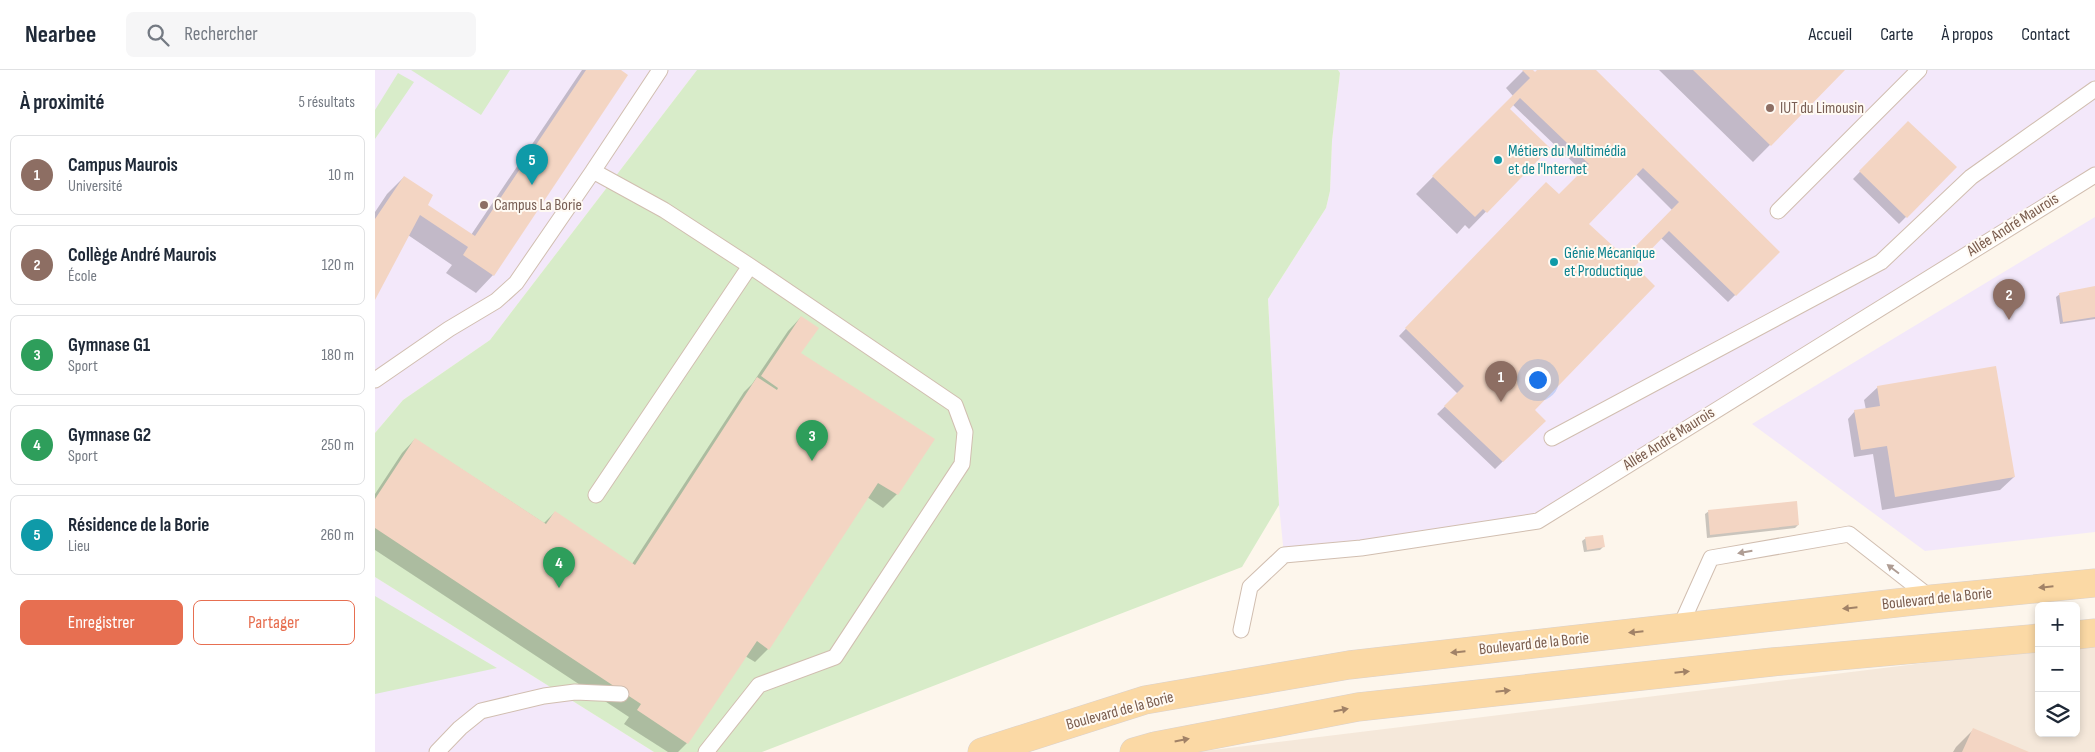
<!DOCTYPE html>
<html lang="fr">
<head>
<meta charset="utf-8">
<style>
	:root { --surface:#fff; --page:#f6f6f7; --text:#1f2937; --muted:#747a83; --line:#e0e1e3; --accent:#e76f51 }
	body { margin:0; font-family:"Sofia Sans Condensed",sans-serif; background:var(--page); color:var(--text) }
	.controls { position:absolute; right:15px; bottom:15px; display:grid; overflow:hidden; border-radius:8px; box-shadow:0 2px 8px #0003 }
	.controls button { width:45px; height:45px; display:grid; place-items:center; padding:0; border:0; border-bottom:1px solid var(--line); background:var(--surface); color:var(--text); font:25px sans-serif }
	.you { position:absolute; left:1162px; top:309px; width:18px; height:18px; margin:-12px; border:4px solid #fff; border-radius:50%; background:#1a73e8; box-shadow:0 0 0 8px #1a73e833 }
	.badge { display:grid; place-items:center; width:32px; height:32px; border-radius:50%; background:var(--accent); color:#fff; font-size:16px; font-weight:700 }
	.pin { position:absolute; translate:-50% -41px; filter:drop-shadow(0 1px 2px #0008) }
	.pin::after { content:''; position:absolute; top:26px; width:18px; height:15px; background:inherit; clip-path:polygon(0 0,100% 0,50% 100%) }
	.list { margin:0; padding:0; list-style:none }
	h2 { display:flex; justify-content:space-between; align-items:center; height:65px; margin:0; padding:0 20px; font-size:21px }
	h2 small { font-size:16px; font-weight:400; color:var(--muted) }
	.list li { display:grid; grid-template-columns:32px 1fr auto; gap:15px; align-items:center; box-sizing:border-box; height:80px; margin:0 10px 10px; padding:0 10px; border:1px solid var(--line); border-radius:8px }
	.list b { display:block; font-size:19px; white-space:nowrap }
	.list p { margin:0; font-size:16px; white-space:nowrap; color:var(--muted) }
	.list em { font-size:16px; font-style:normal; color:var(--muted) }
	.actions { display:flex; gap:10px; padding:15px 20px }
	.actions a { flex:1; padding:11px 0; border:1px solid var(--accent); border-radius:8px; text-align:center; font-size:18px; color:var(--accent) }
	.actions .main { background:var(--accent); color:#fff }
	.icon { flex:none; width:28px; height:28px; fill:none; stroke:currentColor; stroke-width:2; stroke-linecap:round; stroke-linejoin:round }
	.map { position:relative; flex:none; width:1720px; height:682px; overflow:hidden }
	header { display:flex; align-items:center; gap:30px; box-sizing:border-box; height:70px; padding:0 25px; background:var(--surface); border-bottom:1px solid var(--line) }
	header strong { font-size:24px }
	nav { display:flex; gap:28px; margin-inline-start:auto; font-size:18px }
	.search { width:350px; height:45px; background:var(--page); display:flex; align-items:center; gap:12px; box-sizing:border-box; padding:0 18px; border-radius:8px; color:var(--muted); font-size:19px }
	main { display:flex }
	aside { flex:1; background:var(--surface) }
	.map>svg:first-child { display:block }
</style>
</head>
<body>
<header>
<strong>Nearbee</strong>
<div class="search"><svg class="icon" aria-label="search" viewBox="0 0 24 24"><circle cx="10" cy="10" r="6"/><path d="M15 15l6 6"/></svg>Rechercher</div>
<nav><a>Accueil</a><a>Carte</a><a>À propos</a><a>Contact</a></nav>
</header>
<main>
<aside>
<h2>À proximité<small>5 résultats</small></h2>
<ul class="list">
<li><span class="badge" style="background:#8d6e63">1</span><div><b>Campus Maurois</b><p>Université</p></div><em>10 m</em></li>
<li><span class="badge" style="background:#8d6e63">2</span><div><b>Collège André Maurois</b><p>École</p></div><em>120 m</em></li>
<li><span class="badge" style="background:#2e9e5b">3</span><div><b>Gymnase G1</b><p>Sport</p></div><em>180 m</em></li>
<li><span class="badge" style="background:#2e9e5b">4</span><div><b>Gymnase G2</b><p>Sport</p></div><em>250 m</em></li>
<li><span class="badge" style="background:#0f9aa8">5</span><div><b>Résidence de la Borie</b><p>Lieu</p></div><em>260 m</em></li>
</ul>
<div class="actions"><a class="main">Enregistrer</a><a>Partager</a></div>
</aside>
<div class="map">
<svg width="1720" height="682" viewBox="0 0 1720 682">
	<rect width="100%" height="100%" fill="#fdf6ec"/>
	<path fill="#f5e8da" d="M 1720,572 L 1720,682 L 821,682 L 1664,579 L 1664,663 L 1701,663 L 1701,574 Z"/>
	<path fill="#f3e8fa" d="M 0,0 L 322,0 L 115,270 L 28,330 L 0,363 Z
		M 963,0 L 1720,0 L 1720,105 L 1163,451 L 909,485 L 904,435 L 893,229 L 951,138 L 955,121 L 957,71 L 965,3 Z
		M 1720,147 L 1720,462 L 1550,481 L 1377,354 Z
		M 0,507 L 279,682 L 0,682 Z"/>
	<path fill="#d8ecc9" d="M 36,0 L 135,0 L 106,45 Z
		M 322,0 L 963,0 L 965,3 L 957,71 L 955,121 L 951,138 L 893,229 L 904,435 L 867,497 L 387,682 L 279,682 L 0,507 L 0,363 L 28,330 L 115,270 Z
		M 23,3 L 39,12 L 0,69 L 0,40 Z
		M 0,526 L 122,598 L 0,624 Z"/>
	<path fill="#0003" fill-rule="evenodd" d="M 207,0 L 244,0 L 251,5 L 118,205 L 101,223 L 71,203 L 77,195 L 33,165 L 0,228 L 0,142 L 12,124 L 29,107 L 51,136 L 96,165 Z
		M 1149,0 L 1156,0 L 1160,4 L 1164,0 L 1219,0 L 1404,182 L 1353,232 L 1286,168 L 1258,196 L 1158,340 L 1169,351 L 1120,399 L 1062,344 L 1083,324 L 1024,266 L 1171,113 L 1184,125 L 1208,102 L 1137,34 L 1133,39 L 1173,78 L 1094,159 L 1090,155 L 1082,164 L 1041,124 L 1138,26 L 1131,18 ZM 1261,104 L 1297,140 L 1250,189 L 1213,154 Z
		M 1284,0 L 1469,0 L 1378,92 Z
		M 1533,52 L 1580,97 L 1524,154 L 1478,109 Z
		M 1720,218 L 1720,249 L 1685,254 L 1681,227 L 1685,224 Z
		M 426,247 L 425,284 L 558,369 L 522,424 L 508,438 L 492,427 L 393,579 L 380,592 L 370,586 L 312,673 L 303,682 L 293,682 L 249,654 L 254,647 L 0,480 L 0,424 L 27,383 L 40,369 L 169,453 L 180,442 L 257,494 L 369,322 L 377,314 L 413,261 Z
		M 1503,317 L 1639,407 L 1625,420 L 1507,440 L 1498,384 L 1479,387 L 1473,349 L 1480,341 L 1491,340 L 1489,330 Z
		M 1334,441 L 1423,455 L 1420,458 L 1332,468 L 1330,444 Z
		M 1211,468 L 1228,477 L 1225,480 L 1209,482 L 1207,471 Z
		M 1598,660 L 1651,682 L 1578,682 L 1581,677 Z"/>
	<path fill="#f3d5c3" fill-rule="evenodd" d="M 211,0 L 246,0 L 253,5 L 119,206 L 88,185 L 93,177 L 45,145 L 0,230 L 0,149 L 29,106 L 58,125 L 53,135 L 100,166 Z
		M 1147,0 L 1158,0 L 1160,2 L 1162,0 L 1221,0 L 1405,182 L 1361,226 L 1294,161 L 1260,196 L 1280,216 L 1160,340 L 1171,351 L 1128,392 L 1069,336 L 1089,316 L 1030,258 L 1171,112 L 1184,124 L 1214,94 L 1145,28 L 1135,39 L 1175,78 L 1112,143 L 1108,139 L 1100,147 L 1057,106 L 1155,8 ZM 1268,98 L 1304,132 L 1250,187 L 1214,154 Z
		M 1318,0 L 1470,0 L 1396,76 Z
		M 1533,51 L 1582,97 L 1532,148 L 1484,101 Z
		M 1720,216 L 1720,247 L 1688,252 L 1684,223 Z
		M 426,246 L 444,258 L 426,283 L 560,369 L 523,425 L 503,413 L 394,580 L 382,571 L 313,674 L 262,640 L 266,634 L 0,458 L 0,429 L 40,368 L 171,454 L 180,441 L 260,495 L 382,307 L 402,320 L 403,318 L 386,306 Z
		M 1621,296 L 1640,407 L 1520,427 L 1512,376 L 1486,380 L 1479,340 L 1505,336 L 1502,316 Z
		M 1422,431 L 1424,455 L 1335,465 L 1333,440 Z
		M 1228,465 L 1230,477 L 1212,480 L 1210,467 Z
		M 1598,658 L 1654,682 L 1587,682 Z"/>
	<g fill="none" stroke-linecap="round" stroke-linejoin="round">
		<g stroke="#d1beb0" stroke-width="17">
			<path id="service" d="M 218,101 L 285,0
				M 1403,141 L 1544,0
				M 0,310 L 74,259 L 121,231 L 141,213 L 218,101 L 289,140 L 375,196 L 580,335 L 590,362 L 587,394 L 460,587 L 384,615 L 331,682
				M 1177,368 L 1506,192 L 1596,107 L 1720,19
				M 221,425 L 375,196
				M 1305,557 L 1336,488 L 1474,464 L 1557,529
				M 866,560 L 875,517 L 909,485 L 986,478 L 1163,451 L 1720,105
				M 62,682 L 85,658 L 106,641 L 169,626 L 200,622 L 246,624"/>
		</g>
		<g stroke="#dad1cd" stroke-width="29">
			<path id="primary" d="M 1701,565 L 1720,563
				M 607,682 L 770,630 L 974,595 L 1557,529 L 1720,513
				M 759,682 L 780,676 L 983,637 L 1397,592 L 1664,568"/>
		</g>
		<use href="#service" stroke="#fff" stroke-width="15"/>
		<use href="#primary" stroke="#fbd9a5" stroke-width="28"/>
	</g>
	<defs><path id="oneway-solid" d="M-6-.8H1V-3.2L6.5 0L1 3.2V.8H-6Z" transform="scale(1.25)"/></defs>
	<g fill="#af9d94">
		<use href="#oneway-solid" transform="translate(1370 482) rotate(170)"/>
		<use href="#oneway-solid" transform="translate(1518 499) rotate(-143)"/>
	</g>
	<g fill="#a18267">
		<use href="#oneway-solid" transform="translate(1671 517) rotate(174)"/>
		<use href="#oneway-solid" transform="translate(1475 538) rotate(174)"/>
		<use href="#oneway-solid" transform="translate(1261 562) rotate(174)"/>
		<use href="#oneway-solid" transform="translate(1083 582) rotate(174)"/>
		<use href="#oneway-solid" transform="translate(1307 602) rotate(-6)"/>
		<use href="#oneway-solid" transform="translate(1128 621) rotate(-6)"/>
		<use href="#oneway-solid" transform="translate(966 640) rotate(-11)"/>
		<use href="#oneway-solid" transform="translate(807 670) rotate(-11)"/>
	</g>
	<g fill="#8d6e63" stroke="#fffaf3" stroke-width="2">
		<circle cx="1395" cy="38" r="5"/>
		<circle cx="109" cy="135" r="5"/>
	</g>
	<g fill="#0f9aa8" stroke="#fffaf3" stroke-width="2">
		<circle cx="1123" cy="90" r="5"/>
		<circle cx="1179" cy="192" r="5"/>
	</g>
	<g text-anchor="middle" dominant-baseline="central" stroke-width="4" stroke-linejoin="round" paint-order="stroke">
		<g font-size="16" fill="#785e54" stroke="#fffaf3" text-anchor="start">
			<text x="1405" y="38">IUT du Limousin</text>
			<text x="119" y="135">Campus La Borie</text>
		</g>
		<g font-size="16" fill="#0d838f" stroke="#fffaf3" text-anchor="start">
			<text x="1133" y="81">Métiers du Multimédia<tspan x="1133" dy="18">et de l'Internet</tspan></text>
			<text x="1189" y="183">Génie Mécanique<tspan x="1189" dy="18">et Productique</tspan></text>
		</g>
		<g font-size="16" fill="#7a5c4d" stroke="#fffaf3">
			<text transform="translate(1638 155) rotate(-32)">Allée André Maurois</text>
			<text transform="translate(1294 369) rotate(-32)">Allée André Maurois</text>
			<text transform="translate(1562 529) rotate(-6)">Boulevard de la Borie</text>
			<text transform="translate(1159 574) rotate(-6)">Boulevard de la Borie</text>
			<text transform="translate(745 641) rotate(-15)">Boulevard de la Borie</text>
		</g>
	</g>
</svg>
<div class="controls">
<button>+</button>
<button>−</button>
<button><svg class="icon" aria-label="layers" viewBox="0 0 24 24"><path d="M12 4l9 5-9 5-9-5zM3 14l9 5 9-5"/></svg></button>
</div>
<div class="you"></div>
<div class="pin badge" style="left:1126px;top:332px;background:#8d6e63">1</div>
<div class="pin badge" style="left:1634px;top:250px;background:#8d6e63">2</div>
<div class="pin badge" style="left:437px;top:391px;background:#2e9e5b">3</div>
<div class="pin badge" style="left:184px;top:518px;background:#2e9e5b">4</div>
<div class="pin badge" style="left:157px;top:115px;background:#0f9aa8">5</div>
</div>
</main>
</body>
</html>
